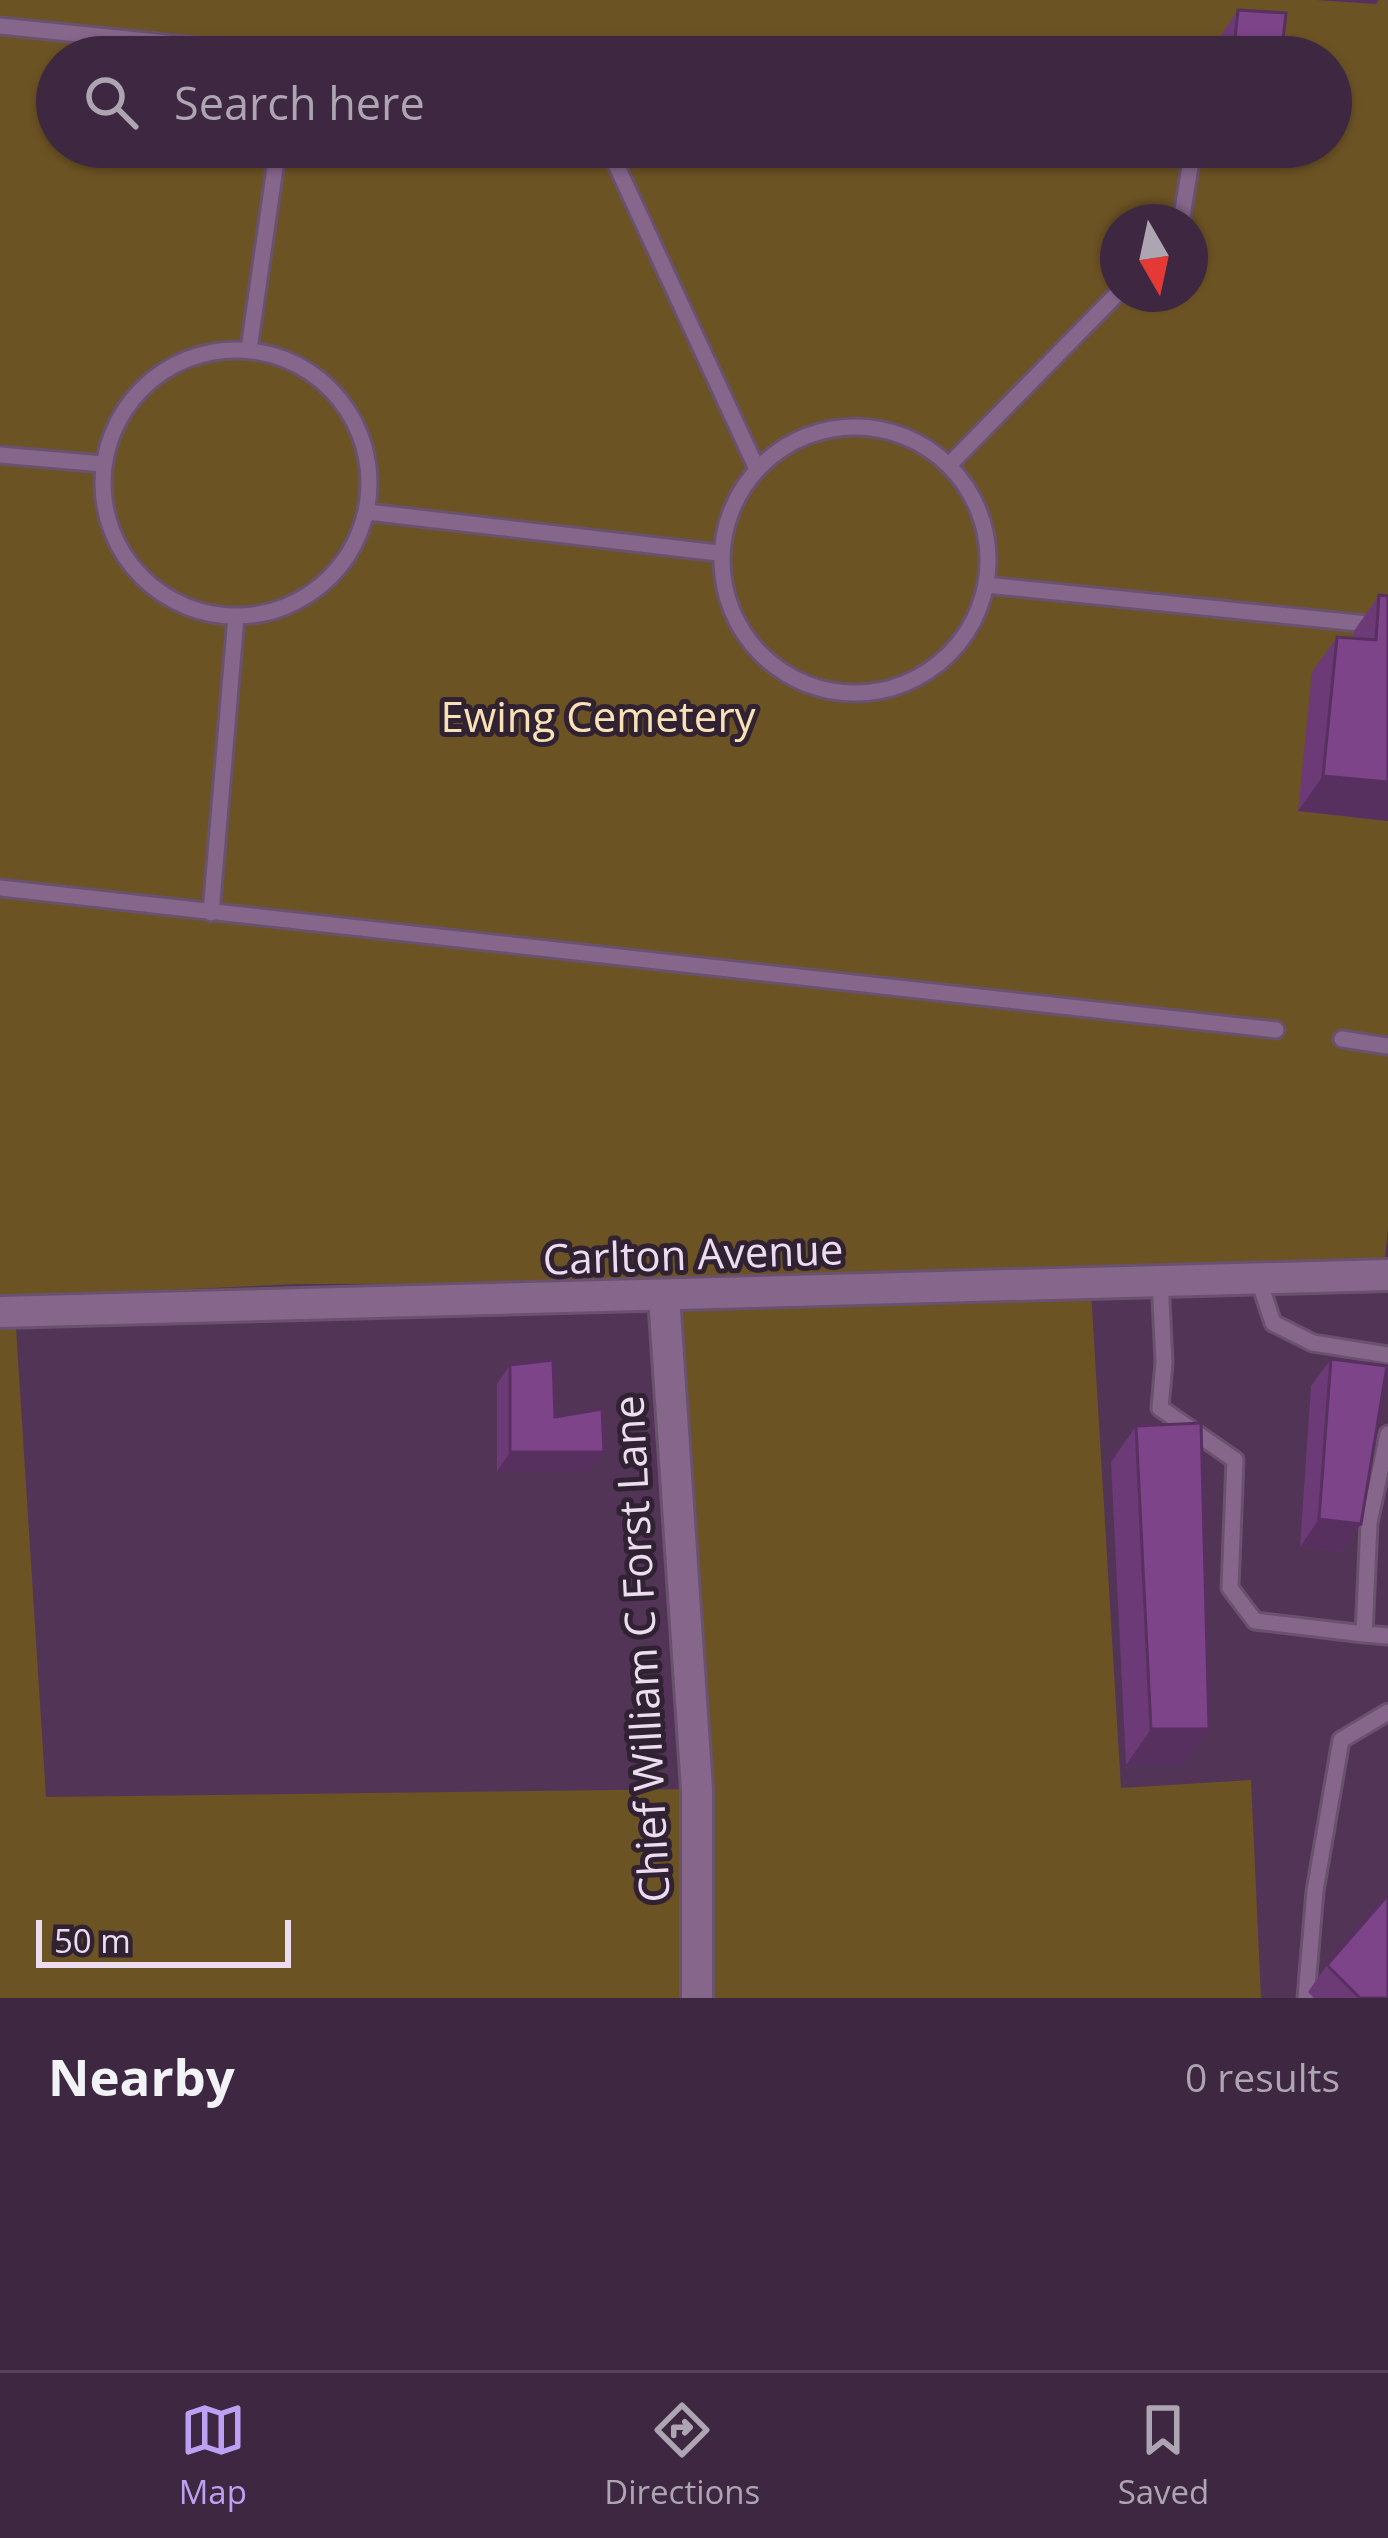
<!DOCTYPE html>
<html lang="en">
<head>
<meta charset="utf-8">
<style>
	:root { --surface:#3e2741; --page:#452f48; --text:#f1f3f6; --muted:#ada5b1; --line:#57445a; --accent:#bca0f2 }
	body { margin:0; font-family:"Open Sans",sans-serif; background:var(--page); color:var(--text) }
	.compass { position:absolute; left:1100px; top:204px; width:108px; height:108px; border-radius:50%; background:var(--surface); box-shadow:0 3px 9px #0004; rotate:171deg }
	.scale { position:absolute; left:36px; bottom:30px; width:255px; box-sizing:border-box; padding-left:12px; border:6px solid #eddbf0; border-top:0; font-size:33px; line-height:42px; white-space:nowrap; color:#eddbf0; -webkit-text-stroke:9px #302232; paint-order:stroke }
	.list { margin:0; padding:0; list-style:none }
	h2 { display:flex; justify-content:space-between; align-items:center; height:156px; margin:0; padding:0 48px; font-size:51px }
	h2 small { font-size:39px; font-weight:400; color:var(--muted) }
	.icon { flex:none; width:66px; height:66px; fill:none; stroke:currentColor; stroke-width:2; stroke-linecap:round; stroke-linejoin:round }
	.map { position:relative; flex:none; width:1388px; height:1998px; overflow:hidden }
	.search { position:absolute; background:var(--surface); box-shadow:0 3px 9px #0004; left:36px; right:36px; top:36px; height:132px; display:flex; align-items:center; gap:30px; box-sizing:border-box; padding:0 42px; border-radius:66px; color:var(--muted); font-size:45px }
	.sheet { height:372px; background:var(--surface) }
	nav { display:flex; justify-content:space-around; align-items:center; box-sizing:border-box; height:168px; border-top:3px solid var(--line); background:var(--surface); font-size:33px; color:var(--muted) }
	nav a { display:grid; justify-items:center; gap:6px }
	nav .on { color:var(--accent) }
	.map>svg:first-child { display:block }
</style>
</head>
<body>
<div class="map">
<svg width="1388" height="1998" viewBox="0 0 1388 1998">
	<rect width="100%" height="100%" fill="#523457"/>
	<path fill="#6c5324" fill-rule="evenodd" d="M 0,0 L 1388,0 L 1388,1228 L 1384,1267 L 1090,1274 L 1121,1788 L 1251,1780 L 1261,1998 L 0,1998 ZM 57,57 L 1331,57 L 1331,147 L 57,147 ZM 1118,222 L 1190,222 L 1190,294 L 1118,294 ZM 662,1283 L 697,1789 L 46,1797 L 14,1297 L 298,1284 Z"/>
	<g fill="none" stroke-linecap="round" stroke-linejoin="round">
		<g stroke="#6a516e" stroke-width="21">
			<path id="service" d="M 0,26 L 304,57
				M 608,147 L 757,469
				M 1117,147 L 1192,155 L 1181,222
				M 249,349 L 278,147
				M103 483a133 133 0 1 1 266 0a133 133 0 1 1-266 0Z
				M722 560a133 133 0 1 1 266 0a133 133 0 1 1-266 0Z
				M 0,455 L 103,464
				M 950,464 L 1118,293
				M 368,512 L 718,553
				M 986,585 L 1388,626
				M 0,888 L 1276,1030
				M 211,913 L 236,617
				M 1342,1039 L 1388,1046
				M 1258,1278 L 1273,1323 L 1313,1343 L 1388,1355
				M 1160,1281 L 1164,1362 L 1160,1408 L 1235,1460 L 1230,1588 L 1255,1621 L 1364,1634
				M 1388,1434 L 1369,1523 L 1364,1634 L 1388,1636
				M 1306,1998 L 1315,1891 L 1341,1740 L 1388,1712"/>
		</g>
		<g stroke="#6a516e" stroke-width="36">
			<path id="minor" d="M 664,1296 L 697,1789 L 697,1998"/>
		</g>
		<g stroke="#6a516e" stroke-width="36">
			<path id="tertiary" d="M 0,1312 L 1388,1275"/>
		</g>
		<use href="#service" stroke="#87668c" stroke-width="15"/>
		<use href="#minor" stroke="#87668c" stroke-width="30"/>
		<use href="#tertiary" stroke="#87668c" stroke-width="30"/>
	</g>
	<path fill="#6c3a76" d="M 1238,10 L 1281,57 L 1217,57 L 1219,38 Z
		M 1379,595 L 1388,596 L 1388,821 L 1298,811 L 1312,672 L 1337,637 L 1353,638 L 1354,631 Z
		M 1331,1359 L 1361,1524 L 1342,1552 L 1300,1547 L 1311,1386 Z
		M 510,1365 L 555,1417 L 590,1471 L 497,1471 L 497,1384 Z
		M 1136,1426 L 1209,1729 L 1184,1765 L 1126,1765 L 1111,1462 Z
		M 1327,1965 L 1388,1998 L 1314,1998 L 1308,1992 Z"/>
	<path fill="#583060" d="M 1316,0 L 1379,0 L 1376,4 Z
		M 1212,147 L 1264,147 L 1256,160 L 1206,156 Z
		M 1323,776 L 1388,782 L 1388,821 L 1298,811 Z
		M 510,1452 L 604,1452 L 590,1471 L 497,1471 Z
		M 1319,1519 L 1361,1524 L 1342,1552 L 1300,1547 Z
		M 1151,1729 L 1209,1729 L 1184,1765 L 1126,1765 Z"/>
	<path fill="#7e4489" stroke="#583060" stroke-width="3" d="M 1238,10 L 1286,13 L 1281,57 L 1233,57 Z
		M 1379,595 L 1388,596 L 1388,782 L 1323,776 L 1337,637 L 1376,640 Z
		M 1331,1359 L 1387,1366 L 1361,1524 L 1319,1519 Z
		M 553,1360 L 555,1417 L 602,1409 L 604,1452 L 510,1452 L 510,1365 Z
		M 1201,1423 L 1209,1729 L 1151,1729 L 1136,1426 Z
		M 1388,1895 L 1388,1998 L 1360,1998 L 1327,1965 Z"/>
	<g text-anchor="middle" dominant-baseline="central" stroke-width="10" stroke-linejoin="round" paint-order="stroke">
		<g font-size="42" fill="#f9e1b6" stroke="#302232">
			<text x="598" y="715">Ewing Cemetery</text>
		</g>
		<g font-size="42" fill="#eddbf0" stroke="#302232">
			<text transform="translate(693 1253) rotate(-2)">Carlton Avenue</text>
			<text transform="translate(640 1649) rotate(-93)">Chief William C Forst Lane</text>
		</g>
	</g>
</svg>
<svg class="compass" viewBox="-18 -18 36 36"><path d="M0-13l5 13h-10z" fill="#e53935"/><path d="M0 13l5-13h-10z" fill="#ada5b1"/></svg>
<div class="scale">50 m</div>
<div class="search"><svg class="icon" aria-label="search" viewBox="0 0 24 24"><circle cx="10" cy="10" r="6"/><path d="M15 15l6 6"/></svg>Search here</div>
</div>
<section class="sheet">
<h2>Nearby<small>0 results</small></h2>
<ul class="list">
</ul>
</section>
<nav>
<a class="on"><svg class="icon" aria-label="map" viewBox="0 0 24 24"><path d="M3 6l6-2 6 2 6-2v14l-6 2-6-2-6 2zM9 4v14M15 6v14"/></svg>Map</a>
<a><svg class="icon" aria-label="directions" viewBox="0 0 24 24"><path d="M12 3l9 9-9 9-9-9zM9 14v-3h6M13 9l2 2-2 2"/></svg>Directions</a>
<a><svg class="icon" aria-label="saved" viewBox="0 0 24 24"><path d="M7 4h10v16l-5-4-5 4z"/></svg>Saved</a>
</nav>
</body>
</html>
